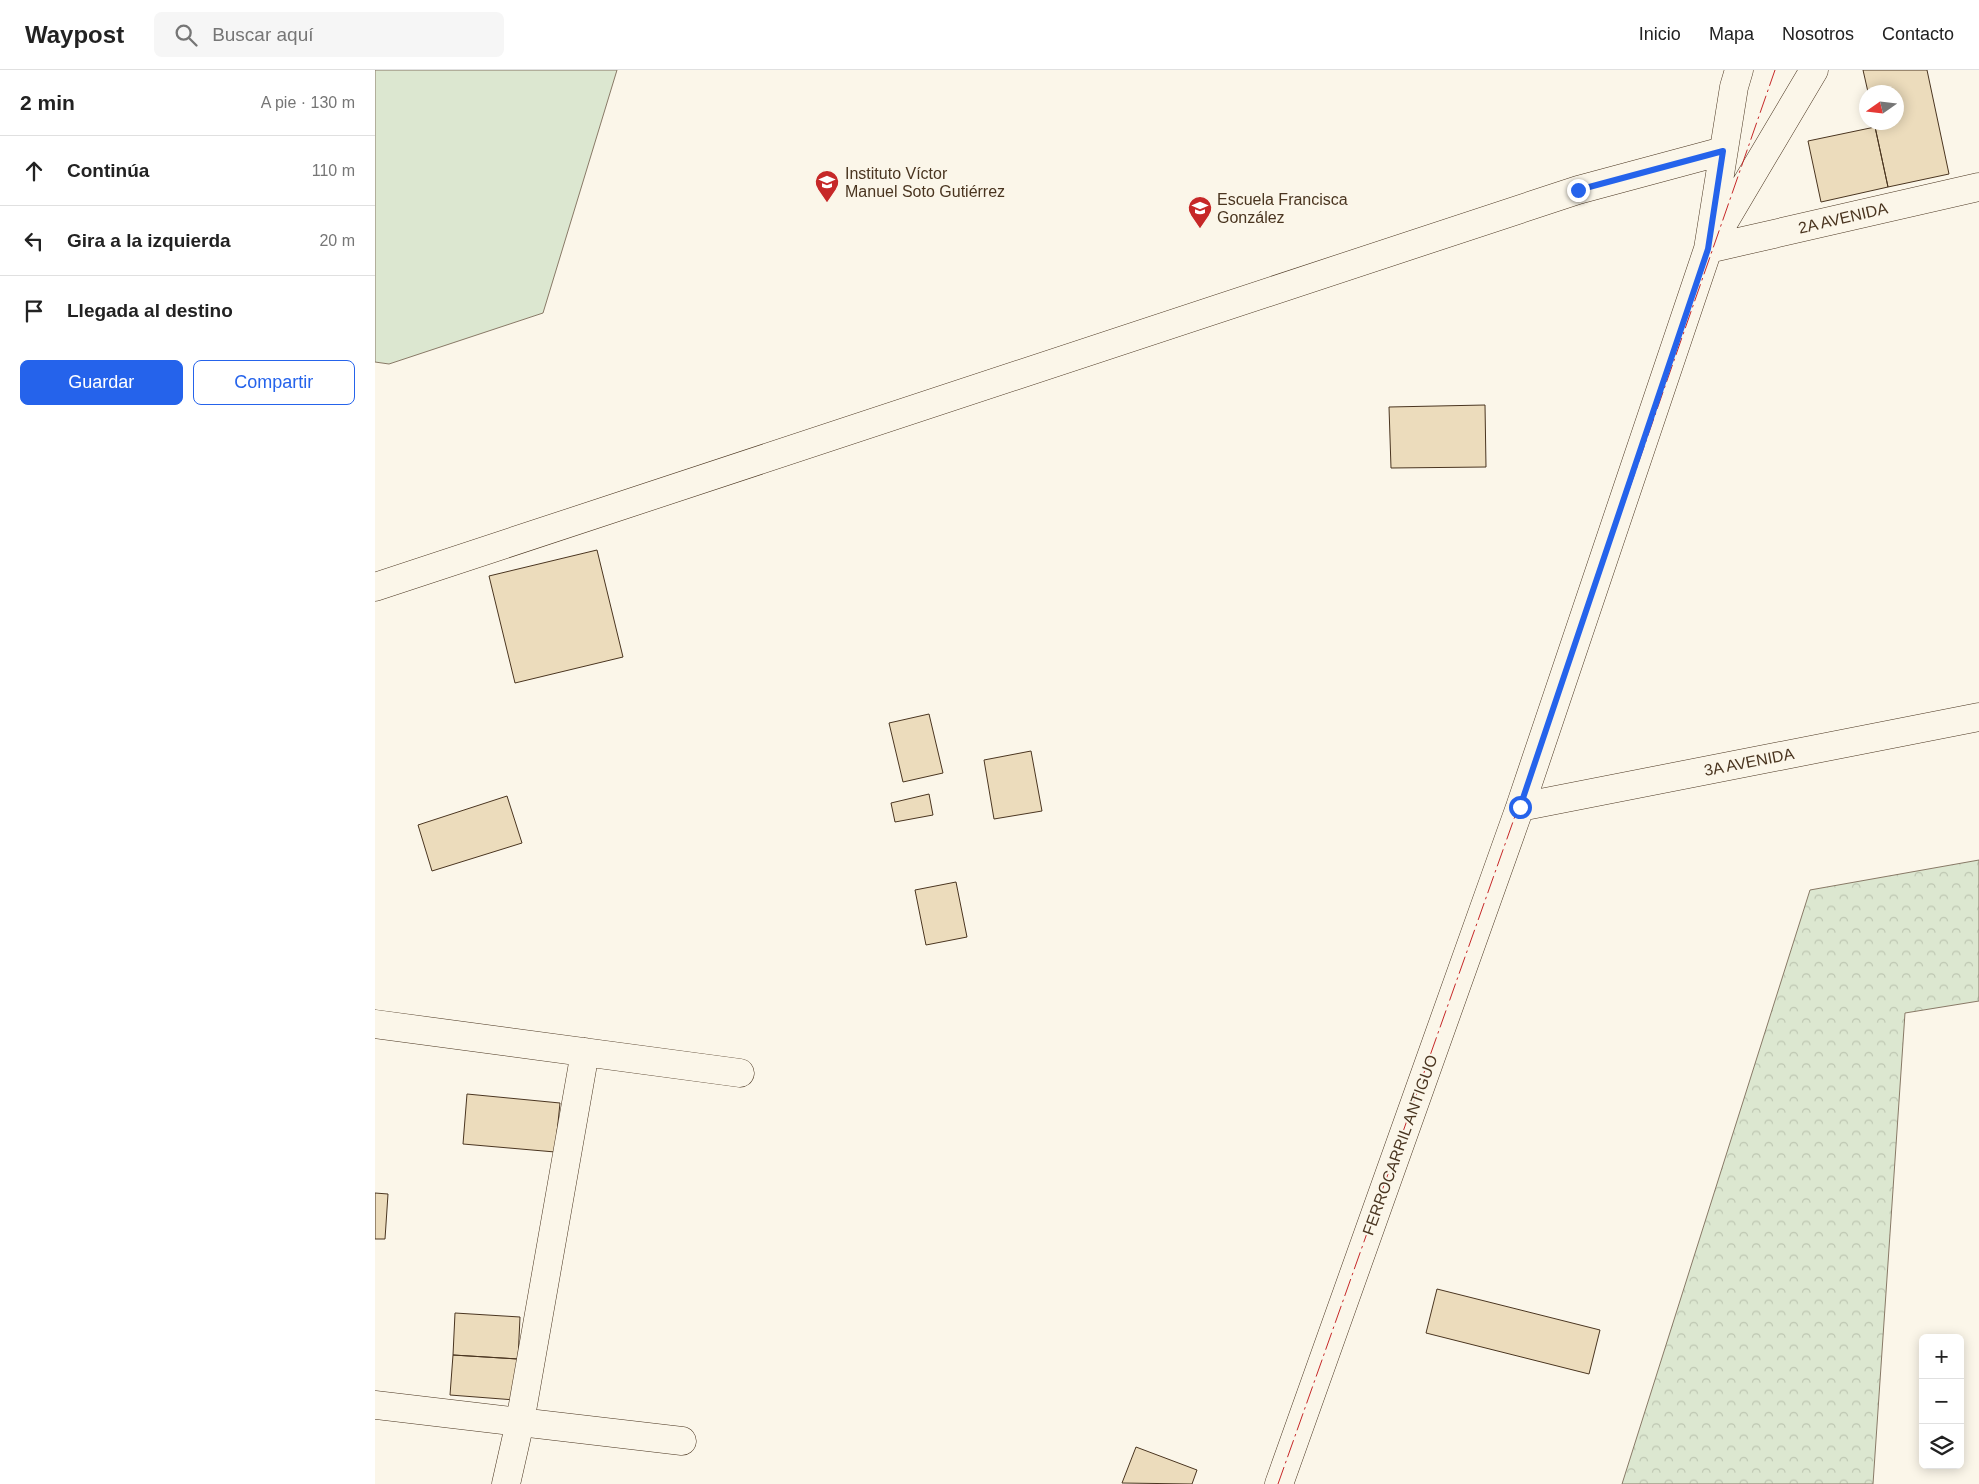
<!DOCTYPE html>
<html lang="es">
<head>
<meta charset="utf-8">
<style>
	:root { --surface:#fff; --page:#f6f6f6; --text:#222; --muted:#767676; --line:#e0e0e0; --accent:#2563eb }
	body { margin:0; font-family:Arial,sans-serif; background:var(--page); color:var(--text) }
	.controls { position:absolute; right:15px; bottom:15px; display:grid; overflow:hidden; border-radius:8px; box-shadow:0 2px 12px #0003 }
	.controls button { width:45px; height:45px; display:grid; place-items:center; padding:0; border:0; border-bottom:1px solid var(--line); background:var(--surface); color:var(--text); font:25px sans-serif }
	.compass { position:absolute; left:1484px; top:15px; width:45px; height:45px; border-radius:50%; background:var(--surface); box-shadow:0 2px 12px #0003; rotate:256deg }
	.stop { position:absolute; width:15px; height:15px; margin:-11px; border:4px solid #2563eb; border-radius:50%; background:#fff }
	.stop.end { background:#2563eb; border-color:#fff; box-shadow:0 1px 5px #0008 }
	.list { margin:0; padding:0; list-style:none }
	h2 { display:flex; justify-content:space-between; align-items:center; height:65px; margin:0; padding:0 20px; font-size:21px }
	h2 small { font-size:16px; font-weight:400; color:var(--muted) }
	.list li { display:grid; grid-template-columns:32px 1fr auto; gap:15px; align-items:center; box-sizing:border-box; height:70px; padding:0 20px; border-top:1px solid var(--line) }
	.list b { display:block; font-size:19px; white-space:nowrap }
	.list em { font-size:16px; font-style:normal; color:var(--muted) }
	.actions { display:flex; gap:10px; padding:15px 20px }
	.actions a { flex:1; padding:11px 0; border:1px solid var(--accent); border-radius:8px; text-align:center; font-size:18px; color:var(--accent) }
	.actions .main { background:var(--accent); color:#fff }
	.icon { flex:none; width:28px; height:28px; fill:none; stroke:currentColor; stroke-width:2; stroke-linecap:round; stroke-linejoin:round }
	.map { position:relative; flex:none; width:1604px; height:1414px; overflow:hidden }
	header { display:flex; align-items:center; gap:30px; box-sizing:border-box; height:70px; padding:0 25px; background:var(--surface); border-bottom:1px solid var(--line) }
	header strong { font-size:24px }
	nav { display:flex; gap:28px; margin-inline-start:auto; font-size:18px }
	.search { width:350px; height:45px; background:var(--page); display:flex; align-items:center; gap:12px; box-sizing:border-box; padding:0 18px; border-radius:8px; color:var(--muted); font-size:19px }
	main { display:flex }
	aside { flex:1; background:var(--surface) }
	.map>svg:first-child { display:block }
</style>
</head>
<body>
<header>
<strong>Waypost</strong>
<div class="search"><svg class="icon" aria-label="search" viewBox="0 0 24 24"><circle cx="10" cy="10" r="6"/><path d="M15 15l6 6"/></svg>Buscar aquí</div>
<nav><a>Inicio</a><a>Mapa</a><a>Nosotros</a><a>Contacto</a></nav>
</header>
<main>
<aside>
<h2>2 min<small>A pie · 130 m</small></h2>
<ul class="list">
<li><svg class="icon" aria-label="ahead" viewBox="0 0 24 24"><path d="M12 20V5M6 11l6-6 6 6"/></svg><div><b>Continúa</b></div><em>110 m</em></li>
<li><svg class="icon" aria-label="left" viewBox="0 0 24 24"><path d="M17 20v-9H6M10 6l-5 5 5 5"/></svg><div><b>Gira a la izquierda</b></div><em>20 m</em></li>
<li><svg class="icon" aria-label="arrive" viewBox="0 0 24 24"><path d="M6 21V4h12l-3 4 3 4H6"/></svg><div><b>Llegada al destino</b></div></li>
</ul>
<div class="actions"><a class="main">Guardar</a><a>Compartir</a></div>
</aside>
<div class="map">
<svg width="1604" height="1414" viewBox="0 0 1604 1414">
	<defs>
		<pattern id="forest-crowns" width="20" height="18" patternUnits="userSpaceOnUse" patternTransform="scale(1.25)"><rect width="20" height="18" fill="#dce7d0"/><path d="M2 6a3 3 0 1 1 6 0M12 15a3 3 0 1 1 6 0" fill="none" stroke="#bec7b2"/></pattern>
	</defs>
	<rect width="100%" height="100%" fill="#fbf6e9"/>
	<path fill="url(#forest-crowns)" stroke="#887966" d="M 1604,790 L 1604,931 L 1530,943 L 1498,1414 L 1247,1414 L 1435,820 Z"/>
	<path fill="#dce7d0" stroke="#887966" d="M 0,0 L 242,0 L 168,243 L 14,294 L 0,292 Z"/>
	<path fill="#ecdcbc" stroke="#4a3520" d="M 1488,0 L 1552,0 L 1574,104 L 1513,117 L 1499,52 L 1522,52 L 1522,22 L 1493,22 Z
		M 1500,57 L 1513,117 L 1446,132 L 1433,71 Z
		M 1110,335 L 1111,397 L 1016,398 L 1014,337 Z
		M 222,480 L 248,587 L 140,613 L 114,506 Z
		M 554,644 L 568,703 L 528,712 L 514,653 Z
		M 656,681 L 667,741 L 619,749 L 609,690 Z
		M 554,724 L 558,745 L 520,752 L 516,733 Z
		M 132,726 L 147,773 L 57,801 L 43,755 Z
		M 581,812 L 592,867 L 551,875 L 540,820 Z
		M 92,1024 L 185,1033 L 180,1082 L 88,1074 Z
		M 0,1123 L 13,1124 L 10,1169 L 0,1169 Z
		M 1062,1219 L 1225,1260 L 1214,1304 L 1051,1263 Z
		M 80,1243 L 145,1247 L 143,1289 L 78,1285 Z
		M 78,1285 L 143,1289 L 140,1330 L 75,1325 Z
		M 761,1377 L 822,1400 L 817,1414 L 747,1413 Z"/>
	<g fill="none" stroke-linecap="round" stroke-linejoin="round">
		<g stroke="#4a3520" stroke-width="29">
			<path id="street" d="M 1340,167 L 1439,0
				M 1333,179 L 1604,117
				M 0,517 L 1203,120 L 1348,81
				M 1145,737 L 1604,647
				M 0,954 L 365,1003
				M 0,1335 L 307,1371
				M 131,1414 L 145,1352 L 210,982
				M 904,1414 L 1145,737 L 1333,179 L 1359,17 L 1364,0"/>
		</g>
		<use href="#street" stroke="#fbf6e9" stroke-width="28"/>
		<path stroke="#c62828" stroke-width="1" stroke-dasharray="18 4 2.5 4" stroke-linecap="butt" d="M 903,1414 L 1167,670 L 1400,0"/>
	</g>
	<g fill="none" stroke-linecap="round" stroke-linejoin="round">
		<path stroke="#2563eb" stroke-width="6" d="M 1145,737 L 1333,179 L 1348,81 L 1203,120"/>
	</g>
	<defs>
		<g id="school-pin" transform="scale(1.25)"><path d="M0 17L-7.5 6A9.5 9.5 0 1 1 7.5 6Z" fill="#c62828" stroke="#fbf6e9"/><path d="M0-5L7-2L0 1L-7-2ZM-4 1L0 2.5L4 1V4Q0 6-4 4Z" fill="#fff"/></g>
	</defs>
	<g fill-rule="evenodd">
		<use href="#school-pin" x="452" y="112"/>
		<use href="#school-pin" x="825" y="138"/>
	</g>
	<g text-anchor="middle" dominant-baseline="central" stroke-width="4" stroke-linejoin="round" paint-order="stroke">
		<g font-size="16" fill="#4a3520" stroke="#fbf6e9" text-anchor="start">
			<text x="470" y="103">Instituto Víctor<tspan x="470" dy="18">Manuel Soto Gutiérrez</tspan></text>
			<text x="842" y="129">Escuela Francisca<tspan x="842" dy="18">González</tspan></text>
		</g>
		<g font-size="16" fill="#4a3520" stroke="#fbf6e9">
			<text transform="translate(1468 148) rotate(-13)">2A AVENIDA</text>
			<text transform="translate(1374 692) rotate(-11)">3A AVENIDA</text>
			<text transform="translate(1025 1075) rotate(-70)">FERROCARRIL ANTIGUO</text>
		</g>
	</g>
</svg>
<div class="controls">
<button>+</button>
<button>−</button>
<button><svg class="icon" aria-label="layers" viewBox="0 0 24 24"><path d="M12 4l9 5-9 5-9-5zM3 14l9 5 9-5"/></svg></button>
</div>
<svg class="compass" viewBox="-18 -18 36 36"><path d="M0-13l5 13h-10z" fill="#e53935"/><path d="M0 13l5-13h-10z" fill="#767676"/></svg>
<div class="stop" style="left:1145px;top:737px"></div>
<div class="stop end" style="left:1203px;top:120px"></div>
</div>
</main>
</body>
</html>
